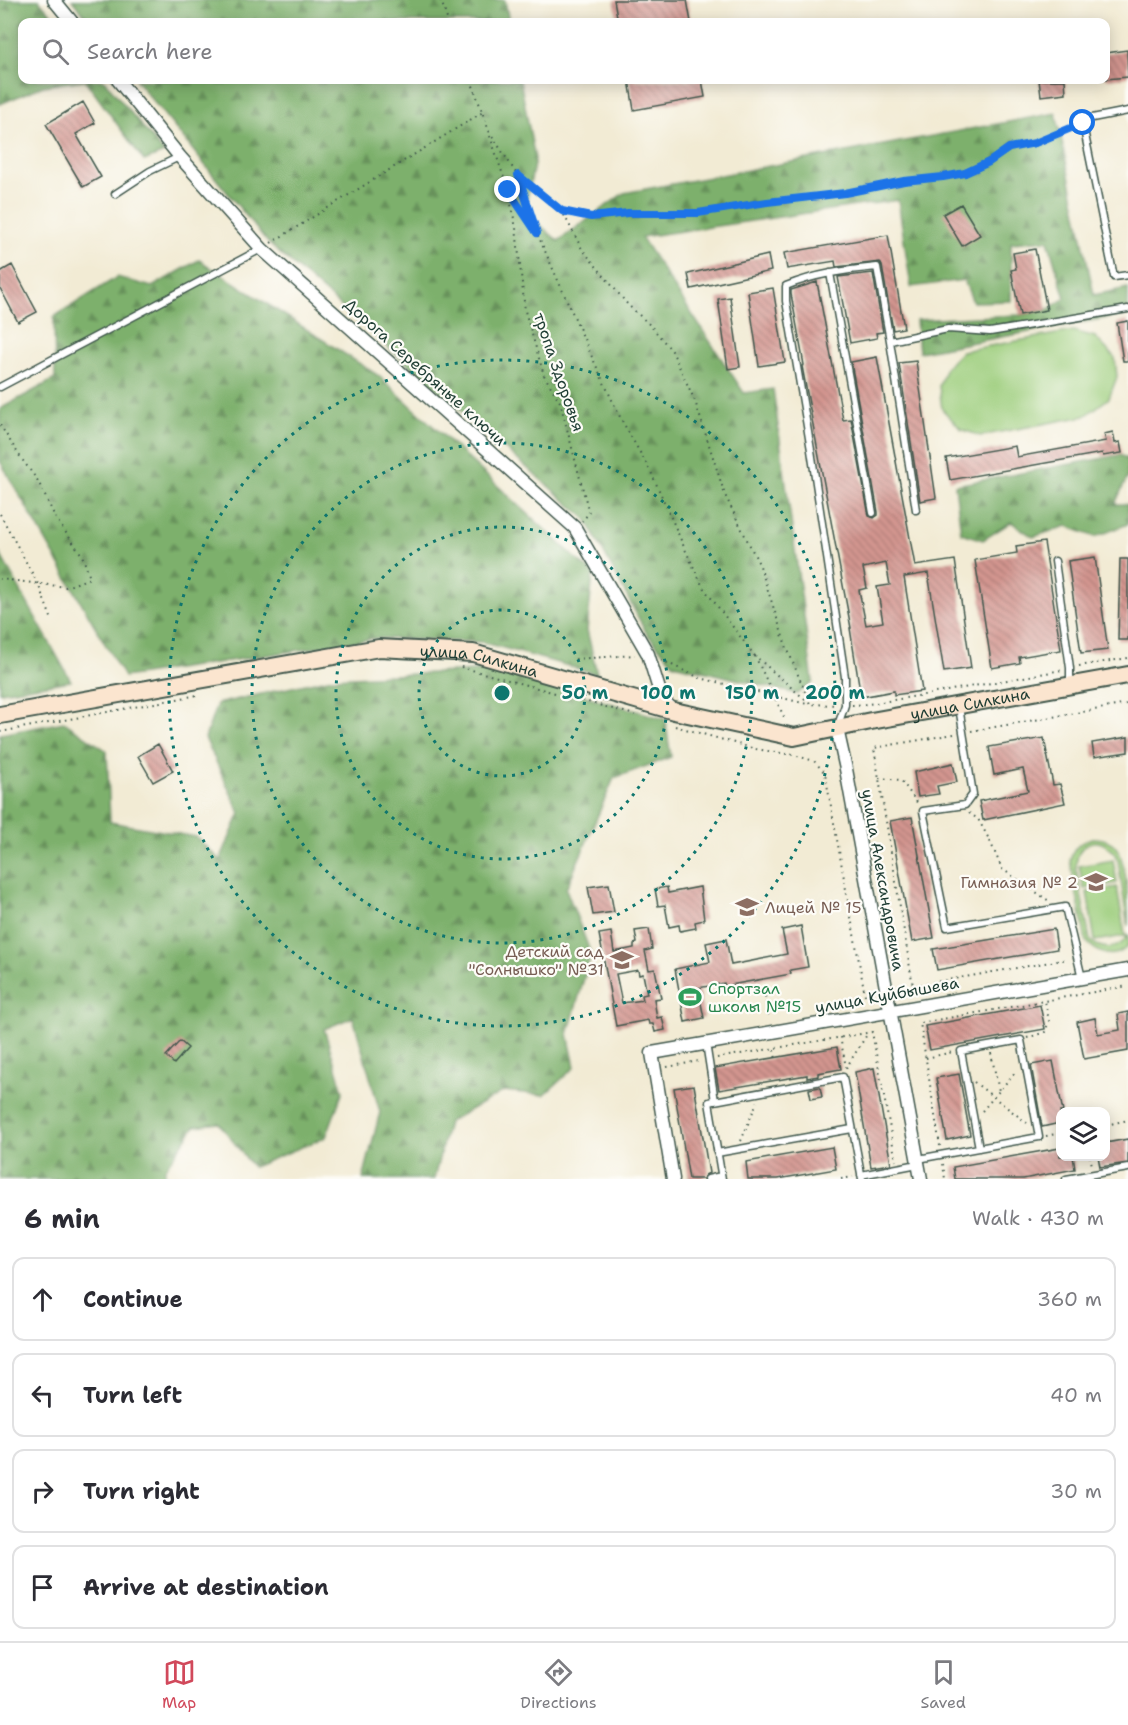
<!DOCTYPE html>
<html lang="en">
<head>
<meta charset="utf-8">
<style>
	:root { --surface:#fff; --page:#f2f2f3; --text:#2b2b33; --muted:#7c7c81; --line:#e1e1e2; --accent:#d1495b }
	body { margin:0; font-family:"Shantell Sans",sans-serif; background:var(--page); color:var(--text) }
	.controls { position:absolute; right:18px; bottom:18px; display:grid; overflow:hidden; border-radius:12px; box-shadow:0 3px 15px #0003 }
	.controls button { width:54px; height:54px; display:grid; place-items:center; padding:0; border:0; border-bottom:2px solid var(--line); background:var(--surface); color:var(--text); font:30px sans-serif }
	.stop { position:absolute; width:18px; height:18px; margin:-14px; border:4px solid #1a73e8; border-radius:50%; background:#fff }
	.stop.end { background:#1a73e8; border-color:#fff; box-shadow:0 2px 6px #0008 }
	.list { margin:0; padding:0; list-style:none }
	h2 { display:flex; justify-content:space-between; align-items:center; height:78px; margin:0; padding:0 24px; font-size:26px }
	h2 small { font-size:20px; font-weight:400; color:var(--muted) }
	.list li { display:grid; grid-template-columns:39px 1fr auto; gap:18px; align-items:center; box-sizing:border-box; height:84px; margin:0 12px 12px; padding:0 12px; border:2px solid var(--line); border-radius:12px }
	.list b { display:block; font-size:22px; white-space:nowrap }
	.list em { font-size:20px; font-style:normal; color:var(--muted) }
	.icon { flex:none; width:33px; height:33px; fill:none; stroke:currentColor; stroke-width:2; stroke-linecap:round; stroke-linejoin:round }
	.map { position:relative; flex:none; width:1128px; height:1179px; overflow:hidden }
	.search { position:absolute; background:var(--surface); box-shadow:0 3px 15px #0003; left:18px; right:18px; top:18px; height:66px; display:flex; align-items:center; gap:15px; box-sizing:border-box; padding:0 21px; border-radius:12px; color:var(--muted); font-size:22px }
	.sheet { height:462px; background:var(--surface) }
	nav { display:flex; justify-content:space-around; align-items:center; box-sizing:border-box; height:84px; border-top:2px solid var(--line); background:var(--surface); font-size:16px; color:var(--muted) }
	nav a { display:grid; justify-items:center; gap:3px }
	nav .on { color:var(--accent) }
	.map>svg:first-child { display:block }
</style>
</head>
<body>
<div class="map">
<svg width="1128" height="1179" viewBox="0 0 1128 1179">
	<defs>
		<pattern id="forest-firs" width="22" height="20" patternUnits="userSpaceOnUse" patternTransform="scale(1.5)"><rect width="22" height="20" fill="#7db06c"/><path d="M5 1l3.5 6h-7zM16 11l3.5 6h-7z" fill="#66905a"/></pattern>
		<pattern id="building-back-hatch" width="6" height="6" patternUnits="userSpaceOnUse" patternTransform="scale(1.5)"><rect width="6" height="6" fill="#d3958f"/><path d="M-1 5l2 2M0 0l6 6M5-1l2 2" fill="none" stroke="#ab7b76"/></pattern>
	</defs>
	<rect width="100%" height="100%" fill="#fdfcf7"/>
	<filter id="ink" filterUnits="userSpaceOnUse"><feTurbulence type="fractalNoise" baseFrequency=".0167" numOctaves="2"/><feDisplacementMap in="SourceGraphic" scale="12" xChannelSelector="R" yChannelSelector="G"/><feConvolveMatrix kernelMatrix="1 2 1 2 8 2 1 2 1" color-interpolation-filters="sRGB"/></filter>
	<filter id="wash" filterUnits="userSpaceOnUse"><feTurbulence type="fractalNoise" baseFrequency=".008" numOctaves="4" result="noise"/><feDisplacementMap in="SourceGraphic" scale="24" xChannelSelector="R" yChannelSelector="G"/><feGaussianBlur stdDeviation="1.35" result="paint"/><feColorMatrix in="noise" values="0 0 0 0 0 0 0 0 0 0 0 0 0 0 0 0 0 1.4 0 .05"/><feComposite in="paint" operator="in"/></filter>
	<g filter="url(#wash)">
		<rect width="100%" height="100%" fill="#f2ebd4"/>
		<path fill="#9ccd7c" stroke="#5e8558" stroke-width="1.5" d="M 1073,331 L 1095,337 L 1115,358 L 1117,377 L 1109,398 L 1085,416 L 980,436 L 961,429 L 942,409 L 939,386 L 946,367 L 962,351 Z
			M 1093,838 C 1100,838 1106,839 1112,843 C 1128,855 1128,906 1128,926 L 1118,861 C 1107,832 1075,837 1076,869 L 1090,940 C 1103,952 1121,950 1128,934 L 1128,946 C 1114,961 1098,954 1086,941 L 1070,860 C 1074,847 1081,841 1093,838 Z
			M 1113,860 L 1117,883 L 1084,889 L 1079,866 Z
			M 1117,887 L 1125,936 L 1095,941 L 1087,892 Z"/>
		<path fill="url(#forest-firs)" stroke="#4e7650" stroke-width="1.5" d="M 0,0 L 39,0 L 58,22 L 22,22 L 22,80 L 104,80 L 164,153 L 144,161 L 85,80 L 43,86 L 0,104 Z
			M 72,0 L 505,0 L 509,22 L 90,22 Z
			M 136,80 L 520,80 L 535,159 L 525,211 L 558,241 L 624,193 L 1056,113 L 1094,295 L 1128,288 L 1128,314 L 919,352 L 916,320 L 1020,315 L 1047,310 L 1065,298 L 1048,240 L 1011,243 L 1011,301 L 973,302 L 964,280 L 911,287 L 898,200 L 641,237 L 744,393 L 773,389 L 813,682 L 797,694 L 674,664 L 647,634 L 586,519 L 269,244 Z
			M 199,260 L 379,376 L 593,574 L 587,630 L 597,674 L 482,642 L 378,638 L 124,677 L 0,461 L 0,409 L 55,379 L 54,317 L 117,277 L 152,287 Z
			M 1120,455 L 1128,459 L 1128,476 L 1115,504 L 1128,504 L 1128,524 L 1095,537 L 1067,526 L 1033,537 L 1011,522 L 983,540 L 961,533 L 955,485 Z
			M 0,554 L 71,681 L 0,692 Z
			M 497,670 L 665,719 L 671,757 L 614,778 L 566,889 L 591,954 L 568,1034 L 575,1067 L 544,1095 L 504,1091 L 448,1122 L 434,1179 L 363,1179 L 380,1112 L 353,1017 L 324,1029 L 343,1091 L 326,1137 L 253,1167 L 219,1123 L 195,1126 L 165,1168 L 165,1179 L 0,1179 L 0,734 L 64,722 L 107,751 L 110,822 L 196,837 L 220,860 L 240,813 L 205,738 L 217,704 L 332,678 Z"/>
		<g id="blocks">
			<path fill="url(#building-back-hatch)" fill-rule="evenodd" d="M 614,0 L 687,0 L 691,22 L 618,22 Z
				M 1127,50 L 1128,77 L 1106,79 L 1106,53 Z
				M 629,80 L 702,80 L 705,97 L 634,110 Z
				M 1039,80 L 1065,80 L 1066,93 L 1041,96 Z
				M 83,102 L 95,123 L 76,134 L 101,177 L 83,187 L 46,124 Z
				M 961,204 L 980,235 L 962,246 L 943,214 Z
				M 888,235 L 904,328 L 893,330 L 882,266 L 880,262 L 836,267 L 835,261 L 787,269 L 784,253 Z
				M 1035,249 L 1047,310 L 1020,315 L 1011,270 L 1016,269 L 1013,253 Z
				M 768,255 L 771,271 L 691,289 L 688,274 Z
				M 12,265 L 37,312 L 18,322 L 0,288 L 0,272 Z
				M 873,273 L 883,332 L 876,333 L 877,338 L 850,343 L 838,277 Z
				M 817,282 L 843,420 L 851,419 L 869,516 L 874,518 L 878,515 L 878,512 L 851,362 L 877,357 L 915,566 L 955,560 L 971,668 L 944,672 L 928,573 L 904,577 L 922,691 L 894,695 L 894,691 L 861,697 L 850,628 L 851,628 L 802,366 L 804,365 L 791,294 L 791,290 ZM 886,563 L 890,585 L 877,587 L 883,622 L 866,625 L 859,590 L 867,588 L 863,568 Z
				M 773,288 L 785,362 L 759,366 L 748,292 Z
				M 730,297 L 740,367 L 728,369 L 718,299 Z
				M 1128,321 L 1128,361 L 1123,361 L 1117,323 Z
				M 916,361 L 936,498 L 920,501 L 899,363 Z
				M 1113,432 L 1115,443 L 1120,442 L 1122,453 L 1103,456 L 1102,453 L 950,480 L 946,458 L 1015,446 L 1017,457 L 1106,441 L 1104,434 Z
				M 1044,542 L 1061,650 L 1019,657 L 1020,663 L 992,668 L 975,560 L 1017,553 L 1016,546 Z
				M 1095,557 L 1108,650 L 1081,653 L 1068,561 Z
				M 1120,559 L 1128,559 L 1128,640 L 1118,640 Z
				M 1128,737 L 1128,752 L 1094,757 L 1092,743 Z
				M 1044,738 L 1053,785 L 1060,784 L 1065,803 L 983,820 L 979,801 L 1028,791 L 1023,769 L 994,775 L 989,747 Z
				M 158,744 L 173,771 L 153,782 L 138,756 Z
				M 953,763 L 957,782 L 937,786 L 939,794 L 918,797 L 914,772 Z
				M 912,817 L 934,938 L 912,942 L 890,821 Z
				M 609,884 L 614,912 L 593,915 L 588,887 Z
				M 667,887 L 668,893 L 700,887 L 704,920 L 695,922 L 696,928 L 680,931 L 679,925 L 669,927 L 665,905 L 658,906 L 655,889 Z
				M 801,926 L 808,967 L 790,970 L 791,974 L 725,986 L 724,983 L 698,988 L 704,1018 L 685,1022 L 675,969 L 710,962 L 706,943 L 726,939 L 731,965 L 787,954 L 782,930 Z
				M 649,929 L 652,949 L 645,951 L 649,970 L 655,969 L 661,998 L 654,999 L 657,1018 L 662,1017 L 665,1030 L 655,1032 L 653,1024 L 649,1024 L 648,1020 L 616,1026 L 599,934 L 611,932 L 614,952 L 634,948 L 634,944 L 637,943 L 635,931 ZM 638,970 L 639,975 L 643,974 L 647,994 L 642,995 L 643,1000 L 622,1003 L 616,974 Z
				M 1054,929 L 1057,949 L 937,970 L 933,949 Z
				M 1040,1005 L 1045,1029 L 930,1050 L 925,1026 Z
				M 1128,1012 L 1128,1051 L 1084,1059 L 1077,1022 L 1095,1018 L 1098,1034 L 1120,1030 L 1118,1014 Z
				M 180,1041 L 188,1048 L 174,1064 L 166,1056 Z
				M 837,1047 L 841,1069 L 818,1073 L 818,1076 L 807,1078 L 807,1075 L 719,1090 L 715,1068 Z
				M 1053,1061 L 1063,1112 L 1060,1112 L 1060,1123 L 1042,1127 L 1031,1065 Z
				M 874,1068 L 891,1164 L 871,1167 L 855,1072 Z
				M 959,1074 L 970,1135 L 947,1140 L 936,1078 Z
				M 694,1085 L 709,1173 L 705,1175 L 703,1179 L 689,1179 L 674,1088 Z
				M 820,1087 L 822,1097 L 811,1099 L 809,1089 Z
				M 1128,1139 L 1128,1163 L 1100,1167 L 1098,1156 L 1106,1156 L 1106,1143 Z
				M 832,1147 L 836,1169 L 778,1179 L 748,1179 L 746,1162 Z
				M 1060,1148 L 1060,1156 L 1073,1156 L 1075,1169 L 1023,1179 L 955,1179 L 953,1167 Z"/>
		</g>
	</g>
	<g filter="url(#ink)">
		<use href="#blocks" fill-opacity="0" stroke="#3f574c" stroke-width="1.5"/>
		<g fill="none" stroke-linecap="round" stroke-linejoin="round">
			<g stroke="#3f574c" stroke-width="9">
				<path id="lane" d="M 1128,111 L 1082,120 L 1114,277 L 1128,275
					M 115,194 L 150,171 L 179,157
					M 830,273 L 873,513
					M 890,341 L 948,329 L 990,332 L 1128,309
					M 0,387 L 261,249
					M 1055,561 L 1070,668 L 1070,685
					M 959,707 L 973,794 L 965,805 L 923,811 L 947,927 L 1065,907 L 1082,978
					M 838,725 L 845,705 L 845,677 L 811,450 L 786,301 L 786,286 C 815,274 845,270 877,267 L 890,341 L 916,510
					M 706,1043 L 715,1101
					M 717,1153 L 852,1129
					M 918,1159 L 1039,1137 L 1021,1040 L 961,1051 L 979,1148
					M 861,1175 L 918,1164
					M 708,1179 L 721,1176
					M 722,1179 L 709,1102 L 843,1077 L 862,1179
					M 1066,1179 L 1128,1168"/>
			</g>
			<g stroke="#3f574c" stroke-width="15">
				<path id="street" d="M 54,0 L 72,22
					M 118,80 L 180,157 L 262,249 L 575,528 L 648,654 L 662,699 L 673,710
					M 837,729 L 846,769 L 921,1179
					M 673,1179 L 652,1053 L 1128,970"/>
			</g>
			<g stroke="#3f574c" stroke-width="20">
				<g id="secondary">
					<path id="s1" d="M 0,715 L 379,648 L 473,653 L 674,711 L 794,737 L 871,721 L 1128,675"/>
				</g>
			</g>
			<path stroke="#3f574c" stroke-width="2" stroke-dasharray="1.5 4.5" stroke-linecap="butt" d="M 441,0 L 448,22
				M 471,80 L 489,131
				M 489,131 L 516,173 L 562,211 L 582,249 L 628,305 L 650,325 L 672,351 L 695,401 L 725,495 L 760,566 L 785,643 L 810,704 L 837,705
				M 490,136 L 508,190 L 516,228 L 525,311 L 544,375 L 560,402 L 589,513 L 582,521
				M 519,178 L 536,229
				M 508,190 L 537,233 L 592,357 L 621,419 L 651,472 L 684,547 L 703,587 L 754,655 L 808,702
				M 564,211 L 591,217 L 628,213 L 698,213 L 767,202 L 845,193 L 904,181 L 943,177 L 965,173 L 989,162 L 1009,148 L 1035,143 L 1075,127
				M 271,243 L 483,112
				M 0,425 L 21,458 L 38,481 L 56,519 L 82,555 L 90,578 L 66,587 L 0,579
				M 0,514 L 38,584 L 52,620
				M 755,656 L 786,721
				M 575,659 L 635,655
				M 661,660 L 700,678 L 807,704
				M 1079,666 L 1128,658
				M 461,667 L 635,715
				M 852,705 L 869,704 L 930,694 L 1062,670
				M 675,726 L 755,749 L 794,755 L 814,761 L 825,773 L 865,995
				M 971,731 L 1128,704
				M 0,732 L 198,695
				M 954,734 L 874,748 L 913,986 L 1068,959
				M 879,778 L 901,780 L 918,804
				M 969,813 L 978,819 L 990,841 L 1002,869 L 1049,901
				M 764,990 L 769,1019
				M 840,1037 L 846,1067
				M 1027,1038 L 1045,1032 L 1049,1021 L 1045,1001
				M 774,1050 L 776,1059
				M 991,1053 L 999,1091
				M 717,1058 L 872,1032 L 896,1161
				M 926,1058 L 953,1052
				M 667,1067 L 699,1061
				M 846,1068 L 868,1033
				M 974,1082 L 1027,1123
				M 982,1111 L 1017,1070
				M 1106,1125 L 1128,1120
				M 1046,1136 L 1060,1133
				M 741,1141 L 757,1102
				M 940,1146 L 920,1023 L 1128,986
				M 1090,1156 L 1092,1165
				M 943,1164 L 945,1179
				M 841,1179 L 853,1177"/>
			<use href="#lane" stroke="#fff" stroke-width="6"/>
			<use href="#street" stroke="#fff" stroke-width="12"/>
			<use href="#secondary" stroke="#fbe5cf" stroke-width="16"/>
		</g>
	</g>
	<g fill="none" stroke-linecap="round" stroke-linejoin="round" filter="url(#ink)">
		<path stroke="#1a73e8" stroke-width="8" d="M 508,190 L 537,233 L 518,175 L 562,211 L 591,217 L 628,213 L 698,213 L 767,202 L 845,193 L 904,181 L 943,177 L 965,173 L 989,162 L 1009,148 L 1035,143 L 1083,123"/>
	</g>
	<g fill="none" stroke="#0f766e" stroke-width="3" stroke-dasharray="3 6">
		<circle cx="502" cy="693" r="83"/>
		<circle cx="502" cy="693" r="166"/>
		<circle cx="502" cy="693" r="250"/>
		<circle cx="502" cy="693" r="333"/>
	</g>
	<defs>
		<g id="school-bare" transform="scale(1.8)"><path d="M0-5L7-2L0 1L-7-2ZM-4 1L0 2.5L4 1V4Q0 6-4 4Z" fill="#8d6e63" stroke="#fdfcf7" stroke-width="2.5" paint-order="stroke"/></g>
		<g id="stadium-bare" transform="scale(1.8)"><path d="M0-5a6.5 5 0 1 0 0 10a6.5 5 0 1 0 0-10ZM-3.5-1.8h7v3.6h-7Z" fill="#2e9e5b" stroke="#fdfcf7" stroke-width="2.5" paint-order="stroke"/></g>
	</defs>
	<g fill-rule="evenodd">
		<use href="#school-bare" x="1096" y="882"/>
		<use href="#school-bare" x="747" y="907"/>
		<use href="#school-bare" x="622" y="960"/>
		<use href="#stadium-bare" x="690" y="997"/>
	</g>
	<g text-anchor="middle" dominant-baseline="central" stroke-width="4.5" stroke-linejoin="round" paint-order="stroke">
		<g font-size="16" fill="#1f3d34" stroke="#fdfcf7">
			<text transform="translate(425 372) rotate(42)">Дорога Серебряные ключи</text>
			<text transform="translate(559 372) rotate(71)">тропа Здоровья</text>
			<text stroke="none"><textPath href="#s1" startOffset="486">улица Силкина</textPath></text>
			<text stroke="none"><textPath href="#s1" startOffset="990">улица Силкина</textPath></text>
			<text transform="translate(883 880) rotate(80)">улица Александровича</text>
			<text transform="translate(887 995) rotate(-10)">улица Куйбышева</text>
		</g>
		<g font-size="16" fill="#785e54" stroke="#fdfcf7" text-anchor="end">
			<text x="1078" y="882">Гимназия № 2</text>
			<text x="765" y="907" text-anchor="start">Лицей № 15</text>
			<text x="604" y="951">Детский сад<tspan x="604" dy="18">"Солнышко" №31</tspan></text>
		</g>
		<g font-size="16" fill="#27864d" stroke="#fdfcf7" text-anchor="start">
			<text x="708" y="988">Спортзал<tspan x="708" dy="18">школы №15</tspan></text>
		</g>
	</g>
	<circle cx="502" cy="693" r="9" fill="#0f766e" stroke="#fdfcf7" stroke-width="3"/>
	<g font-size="18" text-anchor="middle" font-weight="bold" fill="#0f766e" stroke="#fdfcf7" stroke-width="4.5" stroke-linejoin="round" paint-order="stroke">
		<text x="585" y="699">50 m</text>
		<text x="668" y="699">100 m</text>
		<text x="752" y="699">150 m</text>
		<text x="835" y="699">200 m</text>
	</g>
</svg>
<div class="controls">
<button><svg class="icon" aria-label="layers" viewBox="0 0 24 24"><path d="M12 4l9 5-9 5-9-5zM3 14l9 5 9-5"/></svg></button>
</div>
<div class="stop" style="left:1083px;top:123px"></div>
<div class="stop end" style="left:508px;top:190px"></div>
<div class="search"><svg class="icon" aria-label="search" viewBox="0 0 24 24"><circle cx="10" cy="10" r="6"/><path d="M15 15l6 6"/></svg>Search here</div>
</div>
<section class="sheet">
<h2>6 min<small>Walk · 430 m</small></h2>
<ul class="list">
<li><svg class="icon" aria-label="ahead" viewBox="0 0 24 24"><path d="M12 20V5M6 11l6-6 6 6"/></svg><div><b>Continue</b></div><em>360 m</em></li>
<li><svg class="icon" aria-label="left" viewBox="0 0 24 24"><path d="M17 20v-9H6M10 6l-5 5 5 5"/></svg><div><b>Turn left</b></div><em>40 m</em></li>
<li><svg class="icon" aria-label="right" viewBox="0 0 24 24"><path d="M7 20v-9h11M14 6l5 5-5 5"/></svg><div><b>Turn right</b></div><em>30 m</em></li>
<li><svg class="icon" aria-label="arrive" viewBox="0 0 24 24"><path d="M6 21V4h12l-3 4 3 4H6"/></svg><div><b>Arrive at destination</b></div></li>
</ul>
</section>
<nav>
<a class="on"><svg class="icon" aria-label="map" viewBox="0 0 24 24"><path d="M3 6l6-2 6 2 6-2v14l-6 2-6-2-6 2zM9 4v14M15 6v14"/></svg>Map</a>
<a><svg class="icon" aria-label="directions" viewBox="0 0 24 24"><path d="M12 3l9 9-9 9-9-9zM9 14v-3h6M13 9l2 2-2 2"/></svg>Directions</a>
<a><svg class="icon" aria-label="saved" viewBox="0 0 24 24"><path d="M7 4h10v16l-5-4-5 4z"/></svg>Saved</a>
</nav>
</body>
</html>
